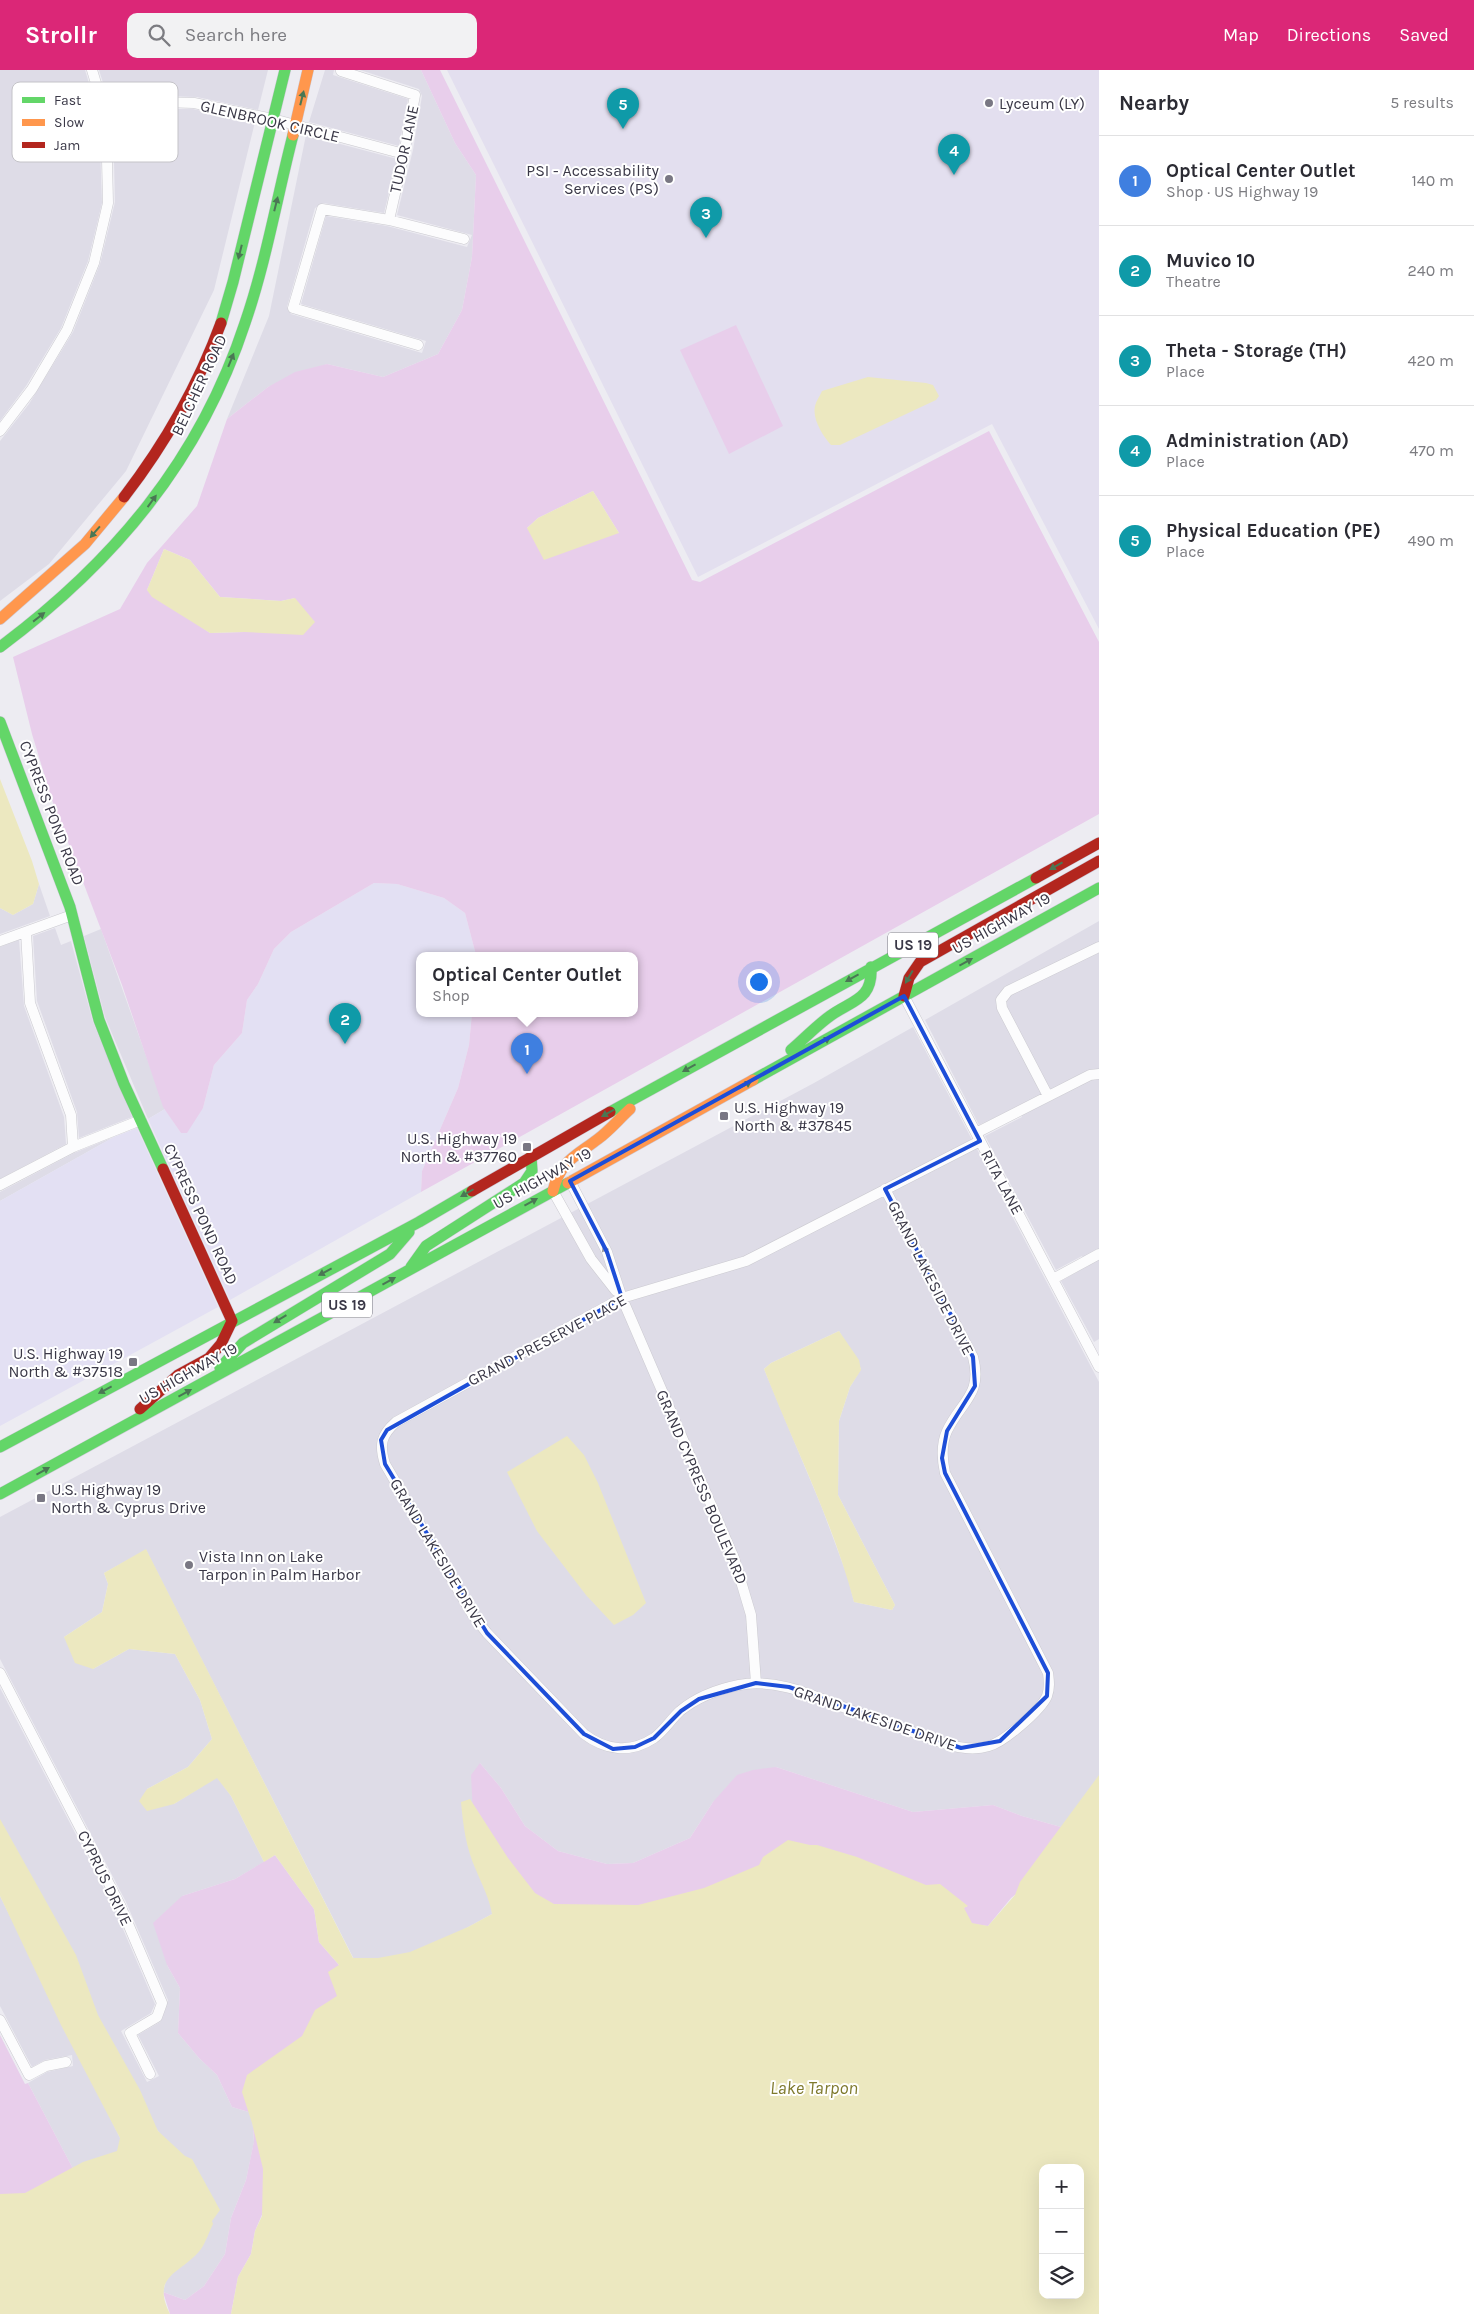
<!DOCTYPE html>
<html lang="en">
<head>
<meta charset="utf-8">
<style>
	:root { --surface:#fff; --page:#f2f2f3; --text:#2b2b33; --muted:#7c7c81; --line:#e1e1e2; --accent:#db2777 }
	body { margin:0; font-family:Karla,sans-serif; background:var(--page); color:var(--text) }
	.controls { position:absolute; right:15px; bottom:15px; display:grid; overflow:hidden; border-radius:10px; box-shadow:0 5px 20px #0002 }
	.controls button { width:45px; height:45px; display:grid; place-items:center; padding:0; border:0; border-bottom:1px solid var(--line); background:var(--surface); color:var(--text); font:25px sans-serif }
	.you { position:absolute; left:758px; top:911px; width:18px; height:18px; margin:-12px; border:4px solid #fff; border-radius:50%; background:#1a73e8; box-shadow:0 0 0 8px #1a73e833 }
	.badge { display:grid; place-items:center; width:32px; height:32px; border-radius:50%; background:var(--accent); color:#fff; font-size:16px; font-weight:700 }
	.pin { position:absolute; translate:-50% -41px; filter:drop-shadow(0 1px 2px #0008) }
	.pin::after { content:''; position:absolute; top:26px; width:18px; height:15px; background:inherit; clip-path:polygon(0 0,100% 0,50% 100%) }
	.popup { position:absolute; left:416px; top:882px; width:222px; height:65px; box-sizing:border-box; display:grid; place-content:center; border-radius:10px; background:var(--surface); filter:drop-shadow(0 1px 4px #0005); font-size:16px; white-space:nowrap; color:var(--muted) }
	.popup b { font-size:19px; color:var(--text) }
	.popup::after { content:''; position:absolute; left:50%; top:100%; margin-left:-10px; border:10px solid transparent; border-top-color:var(--surface) }
	.list { margin:0; padding:0; list-style:none }
	h2 { display:flex; justify-content:space-between; align-items:center; height:65px; margin:0; padding:0 20px; font-size:21px }
	h2 small { font-size:16px; font-weight:400; color:var(--muted) }
	.list li { display:grid; grid-template-columns:32px 1fr auto; gap:15px; align-items:center; box-sizing:border-box; height:90px; padding:0 20px; border-top:1px solid var(--line) }
	.list b { display:block; font-size:19px; white-space:nowrap }
	.list p { margin:0; font-size:16px; white-space:nowrap; color:var(--muted) }
	.list em { font-size:16px; font-style:normal; color:var(--muted) }
	.icon { flex:none; width:28px; height:28px; fill:none; stroke:currentColor; stroke-width:2; stroke-linecap:round; stroke-linejoin:round }
	.map { position:relative; flex:none; width:1099px; height:2244px; overflow:hidden }
	header { display:flex; align-items:center; gap:30px; box-sizing:border-box; height:70px; padding:0 25px; background:var(--accent); color:#fff }
	header strong { font-size:24px }
	nav { display:flex; gap:28px; margin-inline-start:auto; font-size:18px }
	.search { width:350px; height:45px; background:var(--page); display:flex; align-items:center; gap:12px; box-sizing:border-box; padding:0 18px; border-radius:10px; color:var(--muted); font-size:19px }
	main { display:flex }
	aside { flex:1; background:var(--surface) }
	.map>svg:first-child { display:block }
</style>
</head>
<body>
<header>
<strong>Strollr</strong>
<div class="search"><svg class="icon" aria-label="search" viewBox="0 0 24 24"><circle cx="10" cy="10" r="6"/><path d="M15 15l6 6"/></svg>Search here</div>
<nav><a>Map</a><a>Directions</a><a>Saved</a></nav>
</header>
<main>
<div class="map">
<svg width="1099" height="2244" viewBox="0 0 1099 2244">
	<rect width="100%" height="100%" fill="#edecf2"/>
	<path fill="#dedce7" fill-rule="evenodd" d="M 0,0 L 85,0 L 99,47 L 102,133 L 88,191 L 61,258 L 26,316 L 0,351 Z
		M 99,0 L 268,0 L 258,40 L 197,27 L 163,26 L 111,38 Z
		M 325,0 L 334,0 L 333,5 L 408,29 L 399,76 L 309,52 Z
		M 360,0 L 421,0 L 455,73 L 476,105 L 472,187 L 462,240 L 438,284 L 383,307 L 327,294 L 268,317 L 227,349 L 269,246 L 306,65 L 397,89 L 384,143 L 323,133 L 315,138 L 287,237 L 291,244 L 422,283 L 426,271 L 301,234 L 326,146 L 387,156 L 467,177 L 472,165 L 397,145 L 413,80 L 422,26 L 419,19 L 413,17 Z
		M 162,39 L 193,39 L 255,52 L 214,220 L 126,401 L 49,494 L 0,531 L 0,371 L 29,334 L 73,262 L 100,194 L 115,132 L 113,50 Z
		M 39,814 L 50,846 L 0,864 L 0,838 L 13,845 L 33,834 Z
		M 1099,851 L 1099,1269 L 1094,1272 L 1061,1211 L 1088,1196 L 1082,1186 L 1056,1200 L 985,1066 L 1022,1047 L 1017,1037 L 979,1055 L 925,950 Z
		M 55,858 L 61,875 L 71,871 L 93,952 L 132,1047 L 79,1068 L 77,1042 L 37,931 L 33,866 Z
		M 101,859 L 165,1039 L 148,1049 L 105,947 L 84,866 Z
		M 19,870 L 24,936 L 64,1047 L 66,1074 L 0,1109 L 0,877 Z
		M 913,957 L 1099,1312 L 1099,1713 L 1068,1759 L 1022,1746 L 993,1735 L 913,1742 L 776,1697 L 713,1732 L 690,1768 L 633,1793 L 607,1794 L 558,1781 L 525,1756 L 501,1718 L 480,1693 L 492,1844 L 430,1878 L 363,1907 L 146,1480 L 104,1503 L 108,1514 L 102,1542 L 64,1567 L 93,1599 L 129,1579 L 175,1584 L 200,1630 L 212,1669 L 188,1697 L 147,1719 L 174,1734 L 217,1707 L 231,1726 L 264,1792 L 235,1809 L 182,1826 L 167,1895 L 180,1918 L 178,1963 L 199,1988 L 217,2005 L 232,2037 L 252,2043 L 254,2072 L 246,2110 L 231,2148 L 225,2184 L 204,2216 L 185,2230 L 163,2222 L 166,2211 L 174,2201 L 200,2179 L 171,2080 L 139,2033 L 0,1751 L 0,1618 L 114,1838 L 155,1934 L 151,1943 L 121,1961 L 147,2012 L 159,2006 L 138,1965 L 160,1952 L 168,1930 L 126,1832 L 0,1589 L 0,1447 L 814,1013 ZM 839,1261 L 861,1299 L 850,1317 L 839,1351 L 838,1425 L 895,1535 L 892,1540 L 854,1532 L 848,1508 L 822,1438 L 764,1299 L 771,1293 Z
		M 114,1067 L 0,1131 L 0,1122 L 74,1083 Z
		M 0,1826 L 126,2080 L 81,2114 L 28,2013 L 47,2002 L 73,1996 L 72,1985 L 45,1990 L 32,1997 L 0,1936 Z"/>
	<path fill="#e3e0f3" d="M 374,813 L 397,814 L 444,828 L 465,843 L 476,885 L 420,885 L 420,943 L 472,943 L 469,975 L 458,1018 L 422,1101 L 421,1122 L 230,1230 L 148,1049 L 165,1039 L 181,1063 L 203,1038 L 214,995 L 242,963 L 247,930 L 258,914 L 274,879 L 291,862 Z
		M 137,1058 L 218,1237 L 0,1356 L 0,1131 L 114,1067 Z"/>
	<path fill="#e3dfef" d="M 447,0 L 1099,0 L 1099,559 L 992,354 L 698,507 Z"/>
	<path fill="#e8ceeb" fill-rule="evenodd" d="M 421,0 L 440,0 L 692,510 L 700,512 L 989,361 L 1099,572 L 1099,744 L 421,1122 L 422,1101 L 458,1018 L 469,975 L 472,943 L 634,943 L 634,885 L 476,885 L 465,843 L 444,828 L 397,814 L 374,813 L 291,862 L 274,879 L 258,914 L 247,930 L 242,963 L 214,995 L 203,1038 L 187,1063 L 181,1063 L 163,1037 L 122,915 L 52,730 L 32,664 L 13,587 L 120,539 L 147,493 L 197,436 L 227,349 L 268,317 L 295,302 L 327,294 L 383,307 L 438,284 L 462,240 L 472,187 L 476,105 L 455,73 ZM 593,421 L 619,463 L 527,458 L 538,448 ZM 164,479 L 190,490 L 220,527 L 281,531 L 295,528 L 244,562 L 210,563 L 147,520 Z
		M 736,255 L 783,356 L 729,384 L 680,280 Z
		M 480,1693 L 501,1718 L 525,1756 L 558,1781 L 607,1794 L 633,1793 L 690,1768 L 713,1732 L 737,1705 L 753,1700 L 776,1697 L 913,1742 L 993,1735 L 1022,1746 L 1068,1759 L 1034,1810 L 1011,1828 L 988,1856 L 952,1852 L 950,1845 L 967,1836 L 755,1819 L 545,1861 L 473,1744 L 471,1705 Z
		M 275,1785 L 314,1839 L 319,1872 L 359,1918 L 255,2161 L 251,2184 L 238,2207 L 231,2244 L 170,2244 L 163,2222 L 185,2230 L 204,2216 L 225,2184 L 231,2148 L 246,2110 L 254,2071 L 252,2043 L 232,2037 L 217,2005 L 199,1988 L 178,1963 L 180,1918 L 167,1895 L 153,1853 L 182,1826 L 235,1809 Z
		M 0,1965 L 25,2014 L 28,2013 L 81,2114 L 0,2136 Z"/>
	<path fill="#ece8c0" fill-rule="evenodd" d="M 868,307 L 926,313 L 933,315 L 939,326 L 936,330 L 840,375 L 831,375 C 823,366 812,349 815,336 C 816,331 820,326 822,321 Z
		M 593,421 L 619,463 L 544,490 L 527,458 L 538,448 Z
		M 164,479 L 190,490 L 220,527 L 281,531 L 295,528 L 315,552 L 303,565 L 244,562 L 210,563 L 152,527 L 147,520 Z
		M 0,709 L 32,791 L 39,814 L 33,834 L 13,845 L 0,838 Z
		M 839,1261 L 859,1290 L 861,1300 L 850,1317 L 839,1351 L 838,1425 L 895,1535 L 892,1540 L 854,1532 C 833,1452 794,1376 764,1299 L 771,1293 Z
		M 567,1366 L 584,1385 L 598,1413 L 646,1533 L 633,1545 L 614,1555 L 586,1525 L 537,1461 L 507,1402 Z
		M 146,1479 L 353,1888 L 378,1888 L 410,1882 L 468,1857 L 492,1844 C 489,1827 482,1815 476,1800 C 466,1778 463,1755 461,1732 L 470,1729 L 508,1788 L 535,1823 L 554,1834 L 638,1835 L 704,1818 L 759,1795 L 763,1787 L 788,1770 L 810,1775 L 817,1775 L 857,1787 L 926,1815 L 940,1814 L 968,1836 L 964,1838 L 972,1853 L 988,1856 L 1015,1825 L 1020,1812 L 1099,1705 L 1099,2244 L 231,2244 L 238,2207 L 251,2184 L 255,2161 L 262,2146 L 263,2099 L 252,2053 L 242,2022 L 247,2005 L 302,1966 L 315,1940 L 337,1926 L 328,1902 L 339,1895 L 319,1872 L 314,1839 L 275,1785 L 264,1792 L 231,1726 L 217,1708 L 174,1734 L 147,1741 L 139,1731 L 147,1719 L 188,1697 L 212,1669 L 200,1630 L 175,1584 L 129,1579 L 93,1599 L 75,1593 L 64,1567 L 102,1542 L 108,1514 L 104,1503 ZM 1043,2098 L 1080,2098 L 1080,2225 L 1043,2225 Z
		M 0,1749 L 76,1885 L 98,1945 L 140,2020 L 158,2061 L 185,2086 L 192,2089 L 220,2140 L 212,2151 L 213,2154 C 209,2162 206,2172 201,2179 C 182,2204 150,2204 170,2244 L 0,2244 L 0,2124 L 25,2123 L 83,2092 L 117,2081 L 120,2068 L 61,1955 L 0,1826 Z"/>
	<g fill="none" stroke-linecap="round" stroke-linejoin="round">
		<g stroke="#cbcad0" stroke-width="11">
			<path id="street" d="M 341,1 L 415,25 L 404,84 L 389,150
				M 106,46 L 162,32 L 194,33 L 273,49 L 404,84
				M 418,275 L 293,238 L 322,139 L 389,150 L 464,169
				M 0,361 L 32,319 L 67,260 L 94,193 L 108,133 L 106,46 L 92,0
				M 26,862 L 30,933 L 71,1045 L 73,1077
				M 0,871 L 72,845
				M 904,926 L 1099,1297
				M 1048,1026 L 1002,938 L 1001,930 L 1008,921 L 1099,877
				M 976,1063 L 1090,1005 L 1099,1004
				M 570,1111 L 607,1182 L 622,1228 L 734,1488 L 751,1545 L 756,1613
				M 0,1115 L 73,1077 L 141,1050
				M 885,1119 L 973,1287 C 983,1325 961,1331 947,1361 C 941,1374 942,1389 945,1403 L 1048,1603 C 1049,1611 1050,1618 1047,1626 C 1041,1640 1004,1672 989,1676 C 973,1681 958,1678 943,1673 C 913,1662 883,1651 853,1641 C 818,1628 778,1607 739,1615 C 719,1619 697,1627 680,1641 C 671,1649 664,1661 654,1668 C 630,1684 605,1680 584,1664 L 487,1563 L 472,1544 L 385,1394 C 379,1375 381,1365 396,1352 L 622,1228 L 746,1191 L 980,1071
				M 553,1121 L 591,1189 L 616,1221
				M 1053,1209 L 1099,1184
				M 0,1603 L 120,1835 L 162,1933 L 157,1947 L 130,1963 L 150,2004
				M 0,1950 L 29,2005 L 46,1996 L 66,1992"/>
		</g>
		<g stroke="#ccc9d6" stroke-width="12">
			<path id="fast" d="M 221,253 L 233,212 L 285,0
				M 0,577 C 114,492 200,390 245,253 C 266,192 277,127 293,65
				M 0,652 L 70,837 L 99,950 L 124,1014 L 163,1099
				M 791,980 C 804,969 816,956 830,946 C 852,930 873,930 871,897
				M 753,1010 L 1099,818
				M 610,1042 L 1036,808
				M 411,1197 L 426,1176 L 524,1113 L 532,1101 L 531,1086
				M 220,1298 L 243,1273 L 390,1184 L 409,1162
				M 0,1377 L 419,1152 L 472,1121
				M 0,1424 L 568,1113"/>
		</g>
		<g stroke="#ccc9d6" stroke-width="12">
			<path id="slow" d="M 293,65 L 308,0
				M 0,549 L 85,474 L 124,427
				M 568,1113 L 753,1010
				M 553,1121 C 560,1091 576,1086 598,1069 C 610,1060 619,1049 630,1039"/>
		</g>
		<g stroke="#ccc9d6" stroke-width="12">
			<path id="jam" d="M 124,427 C 164,375 198,316 221,253
				M 1036,808 L 1099,773
				M 904,926 L 909,908 L 920,892 L 1099,791
				M 163,1099 L 232,1251
				M 472,1121 L 610,1042
				M 140,1339 L 178,1305 L 209,1288 L 221,1274 L 232,1251"/>
		</g>
		<use href="#street" stroke="#fcfcfd" stroke-width="10"/>
		<use href="#fast" stroke="#63d668" stroke-width="11"/>
		<use href="#slow" stroke="#ff974d" stroke-width="11"/>
		<use href="#jam" stroke="#b3261e" stroke-width="11"/>
	</g>
	<defs><path id="oneway-solid" d="M-6-.8H1V-3.2L6.5 0L1 3.2V.8H-6Z" transform="scale(1.25)"/></defs>
	<g fill="#4a7754">
		<use href="#oneway-solid" transform="translate(302 28) rotate(-76)"/>
		<use href="#oneway-solid" transform="translate(276 134) rotate(-76)"/>
		<use href="#oneway-solid" transform="translate(240 182) rotate(104)"/>
		<use href="#oneway-solid" transform="translate(231 290) rotate(-68)"/>
		<use href="#oneway-solid" transform="translate(152 431) rotate(-54)"/>
		<use href="#oneway-solid" transform="translate(95 462) rotate(131)"/>
		<use href="#oneway-solid" transform="translate(39 547) rotate(-38)"/>
		<use href="#oneway-solid" transform="translate(1056 796) rotate(151)"/>
		<use href="#oneway-solid" transform="translate(966 892) rotate(-29)"/>
		<use href="#oneway-solid" transform="translate(909 907) rotate(120)"/>
		<use href="#oneway-solid" transform="translate(852 908) rotate(151)"/>
		<use href="#oneway-solid" transform="translate(824 971) rotate(-29)"/>
		<use href="#oneway-solid" transform="translate(689 998) rotate(151)"/>
		<use href="#oneway-solid" transform="translate(745 1015) rotate(-29)"/>
		<use href="#oneway-solid" transform="translate(608 1043) rotate(151)"/>
		<use href="#oneway-solid" transform="translate(467 1123) rotate(150)"/>
		<use href="#oneway-solid" transform="translate(531 1132) rotate(-29)"/>
		<use href="#oneway-solid" transform="translate(325 1202) rotate(152)"/>
		<use href="#oneway-solid" transform="translate(389 1211) rotate(-29)"/>
		<use href="#oneway-solid" transform="translate(280 1249) rotate(149)"/>
		<use href="#oneway-solid" transform="translate(105 1320) rotate(152)"/>
		<use href="#oneway-solid" transform="translate(185 1323) rotate(-29)"/>
		<use href="#oneway-solid" transform="translate(43 1401) rotate(-29)"/>
	</g>
	<use fill="#9b9aa2" href="#oneway-solid" transform="translate(606 1182) rotate(-113)"/>
	<path fill="none" stroke="#1d4ed8" stroke-width="4" stroke-linejoin="round" d="M 904,926 L 980,1071 L 885,1119 L 973,1287 L 975,1316 L 947,1361 L 942,1388 L 945,1403 L 1048,1603 L 1047,1626 L 1000,1671 L 961,1678 L 789,1617 L 756,1613 L 699,1629 L 681,1641 L 654,1668 L 635,1677 L 613,1679 L 584,1664 L 487,1563 L 385,1394 L 381,1370 L 387,1360 L 622,1228 L 607,1182 L 570,1111 Z"/>
	<g fill="#797783" stroke="#fff" stroke-width="2">
		<circle cx="989" cy="33" r="5"/>
		<circle cx="669" cy="109" r="5"/>
		<rect x="719" y="1041" width="10" height="10" rx="2.5"/>
		<rect x="522" y="1072" width="10" height="10" rx="2.5"/>
		<rect x="128" y="1287" width="10" height="10" rx="2.5"/>
		<rect x="36" y="1423" width="10" height="10" rx="2.5"/>
		<circle cx="189" cy="1495" r="5"/>
	</g>
	<g text-anchor="middle" dominant-baseline="central" stroke-width="4" stroke-linejoin="round" paint-order="stroke">
		<g fill="#fff" stroke="#75747e" stroke-width="1">
			<rect x="888" y="862.5" width="50" height="25" rx="4"/>
			<rect x="322" y="1222.5" width="50" height="25" rx="4"/>
		</g>
		<g font-size="15" font-weight="bold" fill="#3a3847">
			<text x="913" y="875">US 19</text>
			<text x="347" y="1235">US 19</text>
		</g>
		<g font-size="16" fill="#3a3847" stroke="#fff" text-anchor="start">
			<text x="999" y="33">Lyceum (LY)</text>
			<text x="659" y="100" text-anchor="end">PSI - Accessability<tspan x="659" dy="18">Services (PS)</tspan></text>
			<text x="734" y="1037">U.S. Highway 19<tspan x="734" dy="18">North &amp; #37845</tspan></text>
			<text x="517" y="1068" text-anchor="end">U.S. Highway 19<tspan x="517" dy="18">North &amp; #37760</tspan></text>
			<text x="123" y="1283" text-anchor="end">U.S. Highway 19<tspan x="123" dy="18">North &amp; #37518</tspan></text>
			<text x="51" y="1419">U.S. Highway 19<tspan x="51" dy="18">North &amp; Cyprus Drive</tspan></text>
			<text x="199" y="1486">Vista Inn on Lake<tspan x="199" dy="18">Tarpon in Palm Harbor</tspan></text>
		</g>
		<g font-size="16" fill="#3a3847" stroke="#fff">
			<text transform="translate(270 51) rotate(13)">GLENBROOK CIRCLE</text>
			<text transform="translate(404 79) rotate(-78)">TUDOR LANE</text>
			<text transform="translate(199 315) rotate(-65)">BELCHER ROAD</text>
			<text transform="translate(52 743) rotate(69)">CYPRESS POND ROAD</text>
			<text transform="translate(1001 853) rotate(-29)">US HIGHWAY 19</text>
			<text transform="translate(542 1108) rotate(-29)">US HIGHWAY 19</text>
			<text transform="translate(1002 1112) rotate(62)">RITA LANE</text>
			<text transform="translate(201 1144) rotate(65)">CYPRESS POND ROAD</text>
			<text transform="translate(931 1208) rotate(63)">GRAND LAKESIDE DRIVE</text>
			<text transform="translate(547 1270) rotate(-28)">GRAND PRESERVE PLACE</text>
			<text transform="translate(188 1303) rotate(-29)">US HIGHWAY 19</text>
			<text transform="translate(702 1417) rotate(67)">GRAND CYPRESS BOULEVARD</text>
			<text transform="translate(438 1483) rotate(59)">GRAND LAKESIDE DRIVE</text>
			<text transform="translate(875 1648) rotate(19)">GRAND LAKESIDE DRIVE</text>
			<text transform="translate(105 1808) rotate(64)">CYPRUS DRIVE</text>
		</g>
		<g font-size="18" font-style="italic" fill="#7e792c" stroke="#fff">
			<text x="814" y="2018">Lake Tarpon</text>
		</g>
	</g>
	<rect x="12" y="12" width="166" height="80" rx="8" fill="#fff" stroke="#c4c3c8" stroke-width="1"/>
	<rect x="22" y="27" width="23" height="6" fill="#63d668"/>
	<rect x="22" y="49" width="23" height="7" fill="#ff974d"/>
	<rect x="22" y="72" width="23" height="6" fill="#b3261e"/>
	<g font-size="14" fill="#3a3847">
		<text x="54" y="35">Fast</text>
		<text x="54" y="57">Slow</text>
		<text x="54" y="80">Jam</text>
	</g>
</svg>
<div class="controls">
<button>+</button>
<button>−</button>
<button><svg class="icon" aria-label="layers" viewBox="0 0 24 24"><path d="M12 4l9 5-9 5-9-5zM3 14l9 5 9-5"/></svg></button>
</div>
<div class="you"></div>
<div class="pin badge" style="left:527px;top:1004px;background:#3f7fe0">1</div>
<div class="popup"><b>Optical Center Outlet</b>Shop</div>
<div class="pin badge" style="left:345px;top:974px;background:#0f9aa8">2</div>
<div class="pin badge" style="left:706px;top:168px;background:#0f9aa8">3</div>
<div class="pin badge" style="left:954px;top:105px;background:#0f9aa8">4</div>
<div class="pin badge" style="left:623px;top:59px;background:#0f9aa8">5</div>
</div>
<aside>
<h2>Nearby<small>5 results</small></h2>
<ul class="list">
<li><span class="badge" style="background:#3f7fe0">1</span><div><b>Optical Center Outlet</b><p>Shop · US Highway 19</p></div><em>140 m</em></li>
<li><span class="badge" style="background:#0f9aa8">2</span><div><b>Muvico 10</b><p>Theatre</p></div><em>240 m</em></li>
<li><span class="badge" style="background:#0f9aa8">3</span><div><b>Theta - Storage (TH)</b><p>Place</p></div><em>420 m</em></li>
<li><span class="badge" style="background:#0f9aa8">4</span><div><b>Administration (AD)</b><p>Place</p></div><em>470 m</em></li>
<li><span class="badge" style="background:#0f9aa8">5</span><div><b>Physical Education (PE)</b><p>Place</p></div><em>490 m</em></li>
</ul>
</aside>
</main>
</body>
</html>
